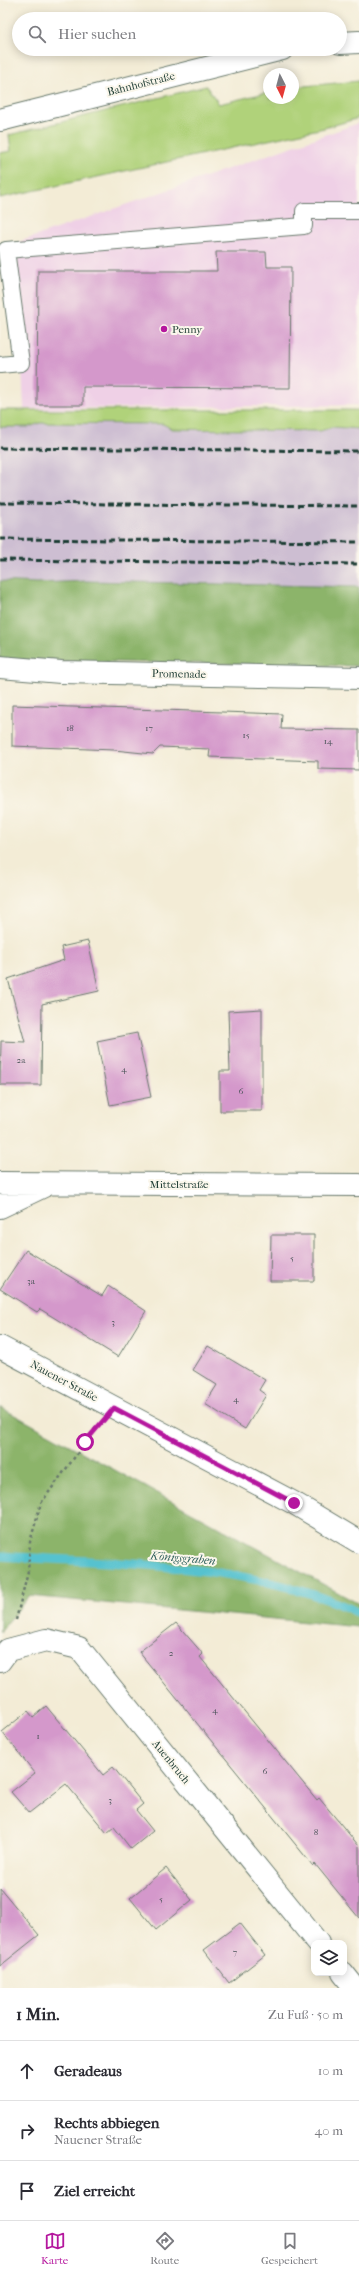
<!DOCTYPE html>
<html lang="de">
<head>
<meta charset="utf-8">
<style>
	:root { --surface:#fff; --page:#f7f7f7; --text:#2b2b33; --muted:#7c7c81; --line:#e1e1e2; --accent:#b5179e }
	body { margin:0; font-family:"IM FELL French Canon",serif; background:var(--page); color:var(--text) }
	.controls { position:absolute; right:12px; bottom:12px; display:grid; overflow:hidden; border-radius:8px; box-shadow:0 2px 10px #0003 }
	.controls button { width:36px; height:36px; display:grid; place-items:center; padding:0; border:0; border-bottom:1px solid var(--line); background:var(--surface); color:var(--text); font:20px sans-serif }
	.compass { position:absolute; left:263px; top:68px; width:36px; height:36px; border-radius:50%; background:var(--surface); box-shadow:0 2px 10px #0003; rotate:174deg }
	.stop { position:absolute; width:12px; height:12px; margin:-9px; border:3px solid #b5179e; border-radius:50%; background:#fff }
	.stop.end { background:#b5179e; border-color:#fff; box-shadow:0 1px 4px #0008 }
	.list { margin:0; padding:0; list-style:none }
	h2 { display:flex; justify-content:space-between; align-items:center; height:52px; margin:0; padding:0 16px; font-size:17px }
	h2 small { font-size:13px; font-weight:400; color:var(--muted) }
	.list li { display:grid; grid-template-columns:26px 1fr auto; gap:12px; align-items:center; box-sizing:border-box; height:60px; padding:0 16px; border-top:1px solid var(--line) }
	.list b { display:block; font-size:15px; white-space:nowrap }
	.list p { margin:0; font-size:13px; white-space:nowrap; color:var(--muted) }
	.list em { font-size:13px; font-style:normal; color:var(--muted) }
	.icon { flex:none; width:22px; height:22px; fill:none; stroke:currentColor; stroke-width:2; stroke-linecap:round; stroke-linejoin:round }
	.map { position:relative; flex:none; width:359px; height:1988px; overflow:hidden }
	.search { position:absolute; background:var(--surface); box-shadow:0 2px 10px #0003; left:12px; right:12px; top:12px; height:44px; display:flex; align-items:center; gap:10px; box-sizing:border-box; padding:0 14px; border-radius:22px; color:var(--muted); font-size:15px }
	.sheet { height:232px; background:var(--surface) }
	nav { display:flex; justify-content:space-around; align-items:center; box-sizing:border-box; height:56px; border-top:1px solid var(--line); background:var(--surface); font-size:11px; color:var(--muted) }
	nav a { display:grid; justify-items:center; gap:2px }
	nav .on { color:var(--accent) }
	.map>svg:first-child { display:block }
</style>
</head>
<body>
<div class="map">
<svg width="359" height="1988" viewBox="0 0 359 1988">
	<rect width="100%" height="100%" fill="#fbf7ec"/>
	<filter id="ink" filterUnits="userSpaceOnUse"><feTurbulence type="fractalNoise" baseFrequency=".025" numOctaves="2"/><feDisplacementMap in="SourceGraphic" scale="8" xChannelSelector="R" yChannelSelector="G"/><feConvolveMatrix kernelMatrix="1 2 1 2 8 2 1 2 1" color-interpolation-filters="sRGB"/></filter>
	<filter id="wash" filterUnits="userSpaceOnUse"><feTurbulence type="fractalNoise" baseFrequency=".012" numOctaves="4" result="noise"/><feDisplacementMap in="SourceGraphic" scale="16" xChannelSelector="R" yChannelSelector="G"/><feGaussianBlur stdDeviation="0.9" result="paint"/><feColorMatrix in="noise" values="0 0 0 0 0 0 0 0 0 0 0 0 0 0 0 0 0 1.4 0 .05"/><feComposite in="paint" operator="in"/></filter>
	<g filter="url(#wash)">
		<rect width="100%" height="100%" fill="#f3ecd6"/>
		<path fill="#efd0e6" d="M 359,123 L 359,405 L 24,409 L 16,243 Z"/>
		<path fill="#cdbed2" d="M 40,423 L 163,424 L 172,429 L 320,431 L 333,427 L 359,429 L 359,587 L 87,581 L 37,583 L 0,581 L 0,427 L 29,427 Z"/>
		<path fill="#b0d27a" stroke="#688857" d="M 359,81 L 359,118 L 324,128 L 0,198 L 0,153 L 11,151 L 9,135 L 206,86 L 219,104 L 269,92 L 269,98 L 293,98 L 293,87 Z
			M 0,410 L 359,410 L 359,429 L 333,427 L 320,431 L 172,429 L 163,424 L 40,423 L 29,427 L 0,427 Z"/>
		<path fill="#8cb46a" stroke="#56784f" d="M 0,581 L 37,583 L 87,581 L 359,587 L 359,666 L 0,660 Z
			M 0,1407 L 359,1604 L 359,1627 L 29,1596 L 0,1632 Z"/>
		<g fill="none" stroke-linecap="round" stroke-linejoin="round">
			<path stroke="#56c2cf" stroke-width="9" d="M 0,1556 C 114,1564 255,1562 359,1613"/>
		</g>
		<g id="blocks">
			<path fill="#d498cb" d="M 216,252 L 266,252 L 267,267 L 291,267 L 290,388 L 83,387 L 83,405 L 37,405 L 38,271 L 217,271 Z
				M 12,705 L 282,714 L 281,729 L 359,730 L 359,770 L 318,769 L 318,761 L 209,757 L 210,749 L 160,747 L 153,754 L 114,750 L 12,746 Z
				M 88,941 L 99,991 L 42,1004 L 41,1085 L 0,1085 L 1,1041 L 25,1042 L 8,979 L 64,960 L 61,947 Z
				M 262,1009 L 262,1111 L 220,1111 L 220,1071 L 230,1071 L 228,1011 Z
				M 137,1033 L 151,1097 L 110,1105 L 97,1041 Z
				M 271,1235 L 314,1235 L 314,1281 L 270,1281 Z
				M 26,1250 L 102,1296 L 108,1286 L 146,1311 L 118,1357 L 40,1309 L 37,1312 L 0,1289 Z
				M 208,1346 L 265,1380 L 259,1390 L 266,1395 L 245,1429 L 205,1404 L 217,1385 L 193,1370 Z
				M 176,1623 L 203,1654 L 200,1657 L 267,1739 L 317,1800 L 319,1798 L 359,1846 L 359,1918 L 315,1864 L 313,1866 L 139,1652 Z
				M 46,1706 L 103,1775 L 113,1767 L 143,1804 L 136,1810 L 153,1831 L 131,1849 L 114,1827 L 107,1833 L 66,1784 L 29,1813 L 11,1792 L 35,1773 L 2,1732 L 28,1711 L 33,1717 Z
				M 166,1868 L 192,1900 L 156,1930 L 130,1898 Z
				M 0,1888 L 39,1935 L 0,1966 Z
				M 240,1923 L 265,1955 L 229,1983 L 204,1950 Z"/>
		</g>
	</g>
	<g filter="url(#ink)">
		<use href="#blocks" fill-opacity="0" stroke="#697a6d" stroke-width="1"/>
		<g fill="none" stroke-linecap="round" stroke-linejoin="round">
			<g stroke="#697a6d" stroke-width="18">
				<path id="lane" d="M 0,365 L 21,363 L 6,250 L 304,226 L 304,211 L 359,211"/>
			</g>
			<g stroke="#697a6d" stroke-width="24">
				<path id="street" d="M 0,667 L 61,672 L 359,678
					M 0,1183 L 359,1185
					M 0,1207 L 46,1185
					M 0,1347 L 294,1503 L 359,1542
					M 0,1661 L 8,1650 L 46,1640 L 79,1648 L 318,1943
					M 343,1973 L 355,1988"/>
			</g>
			<g stroke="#697a6d" stroke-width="24">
				<path id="secondary" d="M 340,43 L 359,42
					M 0,120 L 282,49"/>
			</g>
			<path stroke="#697a6d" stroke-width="2.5" stroke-dasharray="3 3" stroke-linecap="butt" d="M 16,1620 L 28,1571 L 30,1542 L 41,1503 L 96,1428"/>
			<use href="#lane" stroke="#fff" stroke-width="16"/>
			<use href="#street" stroke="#fff" stroke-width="22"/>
			<use href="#secondary" stroke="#fff" stroke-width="22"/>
			<path stroke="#1f3d34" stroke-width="3" stroke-dasharray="6 3" stroke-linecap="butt" d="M 0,448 L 359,451
				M 0,503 L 359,506
				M 0,539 L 359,542
				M 0,560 L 359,564"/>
		</g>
	</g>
	<g fill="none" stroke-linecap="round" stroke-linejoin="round" filter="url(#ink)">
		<path stroke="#b5179e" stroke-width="5" d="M 85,1442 L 114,1408 L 294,1503"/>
	</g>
	<circle fill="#b5179e" stroke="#fbf7ec" stroke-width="1.5" cx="164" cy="329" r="4"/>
	<g text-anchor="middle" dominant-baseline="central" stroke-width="4" stroke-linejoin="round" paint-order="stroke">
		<g font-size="9" fill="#4c545a">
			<text x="70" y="728">18</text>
			<text x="149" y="728">17</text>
			<text x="246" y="735">15</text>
			<text x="328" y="741">14</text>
			<text x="21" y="1060">2a</text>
			<text x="124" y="1069">4</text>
			<text x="241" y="1091">6</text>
			<text x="292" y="1258">5</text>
			<text x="31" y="1281">3a</text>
			<text x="113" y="1322">3</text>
			<text x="236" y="1399">4</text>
			<text x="171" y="1653">2</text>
			<text x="215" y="1710">4</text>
			<text x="38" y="1736">1</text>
			<text x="265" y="1771">6</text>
			<text x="110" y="1800">3</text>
			<text x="316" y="1832">8</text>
			<text x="161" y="1899">5</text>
			<text x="235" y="1952">7</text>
		</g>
		<g font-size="11" fill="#1f3d34" stroke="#fbf7ec">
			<text transform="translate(141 84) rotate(-14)">Bahnhofstraße</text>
			<text transform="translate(179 674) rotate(1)">Promenade</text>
			<text x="179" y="1184">Mittelstraße</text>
			<text transform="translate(64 1381) rotate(28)">Nauener Straße</text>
			<text transform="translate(171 1762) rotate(51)">Auenbruch</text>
		</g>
		<g font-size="11" fill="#1f3d34" stroke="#fbf7ec" text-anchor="start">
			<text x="172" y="329">Penny</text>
		</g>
		<g font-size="12" font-style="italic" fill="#2d5e5b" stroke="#fbf7ec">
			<text transform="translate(183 1558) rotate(5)">Königsgraben</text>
		</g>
	</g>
</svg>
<div class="controls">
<button><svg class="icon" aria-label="layers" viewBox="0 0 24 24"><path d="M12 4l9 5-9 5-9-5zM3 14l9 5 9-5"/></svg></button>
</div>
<svg class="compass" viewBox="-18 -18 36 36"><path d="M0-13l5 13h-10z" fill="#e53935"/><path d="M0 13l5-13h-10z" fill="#7c7c81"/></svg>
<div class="stop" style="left:85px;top:1442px"></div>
<div class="stop end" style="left:294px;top:1503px"></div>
<div class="search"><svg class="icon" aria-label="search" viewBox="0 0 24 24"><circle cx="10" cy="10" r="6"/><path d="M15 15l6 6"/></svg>Hier suchen</div>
</div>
<section class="sheet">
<h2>1 Min.<small>Zu Fuß · 50 m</small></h2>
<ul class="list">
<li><svg class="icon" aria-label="ahead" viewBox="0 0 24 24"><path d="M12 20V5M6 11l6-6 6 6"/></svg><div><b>Geradeaus</b></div><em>10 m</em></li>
<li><svg class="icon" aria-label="right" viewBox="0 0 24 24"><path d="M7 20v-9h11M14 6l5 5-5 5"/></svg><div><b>Rechts abbiegen</b><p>Nauener Straße</p></div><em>40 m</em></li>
<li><svg class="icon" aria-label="arrive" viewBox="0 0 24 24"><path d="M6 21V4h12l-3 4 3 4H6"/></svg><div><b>Ziel erreicht</b></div></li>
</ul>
</section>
<nav>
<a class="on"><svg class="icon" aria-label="map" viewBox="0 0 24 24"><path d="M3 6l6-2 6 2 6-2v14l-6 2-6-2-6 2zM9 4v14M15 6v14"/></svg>Karte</a>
<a><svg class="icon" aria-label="directions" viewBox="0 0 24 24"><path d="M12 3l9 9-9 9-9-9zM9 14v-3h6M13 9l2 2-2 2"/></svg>Route</a>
<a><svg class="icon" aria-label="saved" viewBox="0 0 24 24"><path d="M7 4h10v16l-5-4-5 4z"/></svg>Gespeichert</a>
</nav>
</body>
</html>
